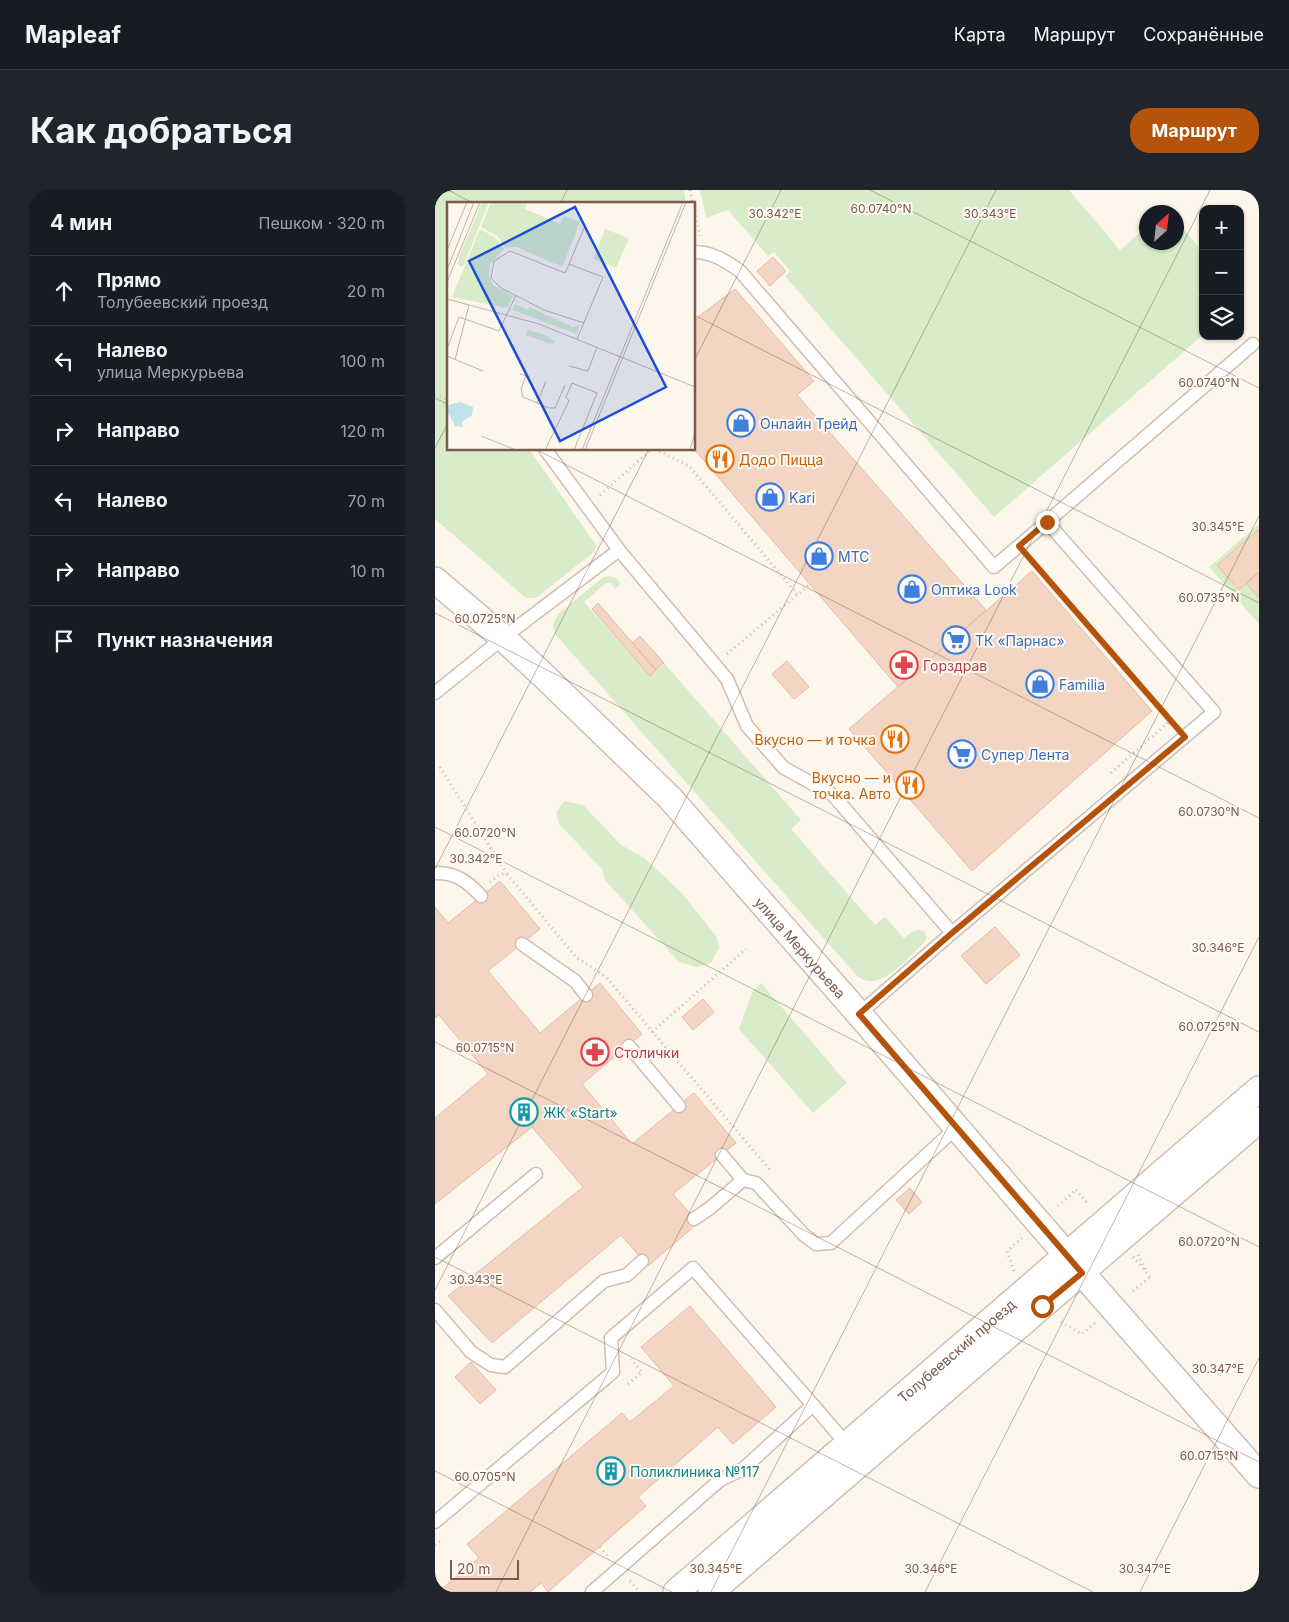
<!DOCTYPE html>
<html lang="ru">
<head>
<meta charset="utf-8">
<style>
	:root { --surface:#171b24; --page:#20242c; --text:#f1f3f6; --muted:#9ea1a6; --line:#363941; --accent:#b45309 }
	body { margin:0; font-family:Inter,sans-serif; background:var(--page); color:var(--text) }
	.controls { position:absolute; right:15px; top:15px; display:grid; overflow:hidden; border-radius:10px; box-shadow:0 1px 4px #0004 }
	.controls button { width:45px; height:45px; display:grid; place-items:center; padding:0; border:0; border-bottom:1px solid var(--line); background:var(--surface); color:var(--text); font:25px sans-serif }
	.compass { position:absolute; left:704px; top:15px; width:45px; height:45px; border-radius:50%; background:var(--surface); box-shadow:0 1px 4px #0004; rotate:27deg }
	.scale { position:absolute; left:15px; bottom:12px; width:69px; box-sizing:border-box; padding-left:5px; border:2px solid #7a5c4d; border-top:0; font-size:14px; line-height:18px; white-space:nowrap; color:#7a5c4d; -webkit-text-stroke:4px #fffaf3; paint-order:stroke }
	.stop { position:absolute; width:15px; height:15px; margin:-11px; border:4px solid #b45309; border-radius:50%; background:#fff }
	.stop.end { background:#b45309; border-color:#fff; box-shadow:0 1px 5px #0008 }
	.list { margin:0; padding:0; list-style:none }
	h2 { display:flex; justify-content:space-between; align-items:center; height:65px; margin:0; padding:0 20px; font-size:21px }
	h2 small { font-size:16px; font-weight:400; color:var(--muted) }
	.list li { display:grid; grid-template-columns:32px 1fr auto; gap:15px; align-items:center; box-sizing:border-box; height:70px; padding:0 20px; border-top:1px solid var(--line) }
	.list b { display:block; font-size:19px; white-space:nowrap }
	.list p { margin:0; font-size:16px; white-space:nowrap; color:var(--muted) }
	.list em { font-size:16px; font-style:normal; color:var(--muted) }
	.icon { flex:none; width:28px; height:28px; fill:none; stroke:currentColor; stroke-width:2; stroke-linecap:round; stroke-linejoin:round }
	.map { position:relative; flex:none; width:824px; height:1402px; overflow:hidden; border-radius:20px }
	header { display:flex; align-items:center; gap:30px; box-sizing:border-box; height:70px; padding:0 25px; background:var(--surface); border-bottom:1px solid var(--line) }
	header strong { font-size:24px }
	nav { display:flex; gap:28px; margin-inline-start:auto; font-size:18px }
	.intro { display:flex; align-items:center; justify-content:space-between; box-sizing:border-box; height:120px; padding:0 30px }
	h1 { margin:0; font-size:35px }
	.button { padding:12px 22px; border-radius:20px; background:var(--accent); color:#fff; font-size:18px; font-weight:700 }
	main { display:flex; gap:30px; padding:0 30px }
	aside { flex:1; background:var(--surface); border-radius:20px; box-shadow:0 1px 4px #0004 }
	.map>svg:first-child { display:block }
</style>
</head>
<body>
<header>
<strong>Mapleaf</strong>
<nav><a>Карта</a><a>Маршрут</a><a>Сохранённые</a></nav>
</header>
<div class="intro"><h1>Как добраться</h1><a class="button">Маршрут</a></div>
<main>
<aside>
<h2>4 мин<small>Пешком · 320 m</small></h2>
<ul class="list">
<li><svg class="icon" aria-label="ahead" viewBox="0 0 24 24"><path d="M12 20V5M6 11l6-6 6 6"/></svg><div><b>Прямо</b><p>Толубеевский проезд</p></div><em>20 m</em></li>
<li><svg class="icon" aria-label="left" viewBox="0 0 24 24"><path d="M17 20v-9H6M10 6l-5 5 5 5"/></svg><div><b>Налево</b><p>улица Меркурьева</p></div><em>100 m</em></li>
<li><svg class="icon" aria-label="right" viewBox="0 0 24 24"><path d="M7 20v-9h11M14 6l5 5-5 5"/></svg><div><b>Направо</b></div><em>120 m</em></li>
<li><svg class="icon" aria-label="left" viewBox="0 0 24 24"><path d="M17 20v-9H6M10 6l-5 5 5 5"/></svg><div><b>Налево</b></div><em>70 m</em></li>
<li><svg class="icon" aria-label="right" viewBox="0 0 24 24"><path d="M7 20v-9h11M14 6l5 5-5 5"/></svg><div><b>Направо</b></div><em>10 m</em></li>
<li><svg class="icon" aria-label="arrive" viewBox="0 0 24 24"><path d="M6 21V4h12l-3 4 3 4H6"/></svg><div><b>Пункт назначения</b></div></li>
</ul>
</aside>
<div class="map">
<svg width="824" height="1402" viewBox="0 0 824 1402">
	<rect width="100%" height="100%" fill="#fdf6ec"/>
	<path fill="#d8ecc9" d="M 0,0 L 249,0 L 251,14 L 14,14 L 14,259 L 94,259 L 161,355 L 159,362 L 101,408 L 91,408 L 0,329 Z
		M 265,0 L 634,0 L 685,60 L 711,37 L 712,52 L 742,52 L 742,32 L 768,62 L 768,145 L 559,327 L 350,86 L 355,81 L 339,62 L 333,66 L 293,20 L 271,28 Z
		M 824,334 L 824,434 L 774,377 Z
		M 174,386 L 181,388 L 186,393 L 180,399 L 176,393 L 171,393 L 149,412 L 215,486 L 230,474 L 366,630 L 356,639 L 440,735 L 450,727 L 469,748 C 477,742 480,737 490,742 L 492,747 L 490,752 C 477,764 452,794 433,791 C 429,790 425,788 422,786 L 120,444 L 118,436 L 123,424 L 167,388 Z
		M 130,611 L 148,615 L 186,655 L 208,667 L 246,702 L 282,747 L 284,758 L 276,773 L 262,777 L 244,772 L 170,690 L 167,679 L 124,634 L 121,622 Z
		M 326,793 L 412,893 L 378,923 L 304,839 L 317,802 Z"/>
	<path fill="#f3d5c3" stroke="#e6bba3" d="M 338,67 L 351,81 L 335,96 L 322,81 Z
		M 300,99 L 379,191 L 362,205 L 551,420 L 463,497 L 259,259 L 259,130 Z
		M 824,339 L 824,382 L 804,400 L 782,375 Z
		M 597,381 L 717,521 L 537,681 L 414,539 Z
		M 824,382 L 824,408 L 811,393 Z
		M 163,413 L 221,480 L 215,486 L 157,419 Z
		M 205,446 L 229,473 L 221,480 L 197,453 Z
		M 352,471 L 374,497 L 359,509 L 337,484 Z
		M 65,691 L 105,739 L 53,781 L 105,843 L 165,793 L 207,844 L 147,894 L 197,954 L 259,903 L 301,953 L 238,1004 L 263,1033 L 213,1076 L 186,1045 L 57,1153 L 13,1106 L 148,997 L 97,937 L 0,1014 L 0,928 L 53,884 L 4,825 L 0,828 L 0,717 L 13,733 Z
		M 560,737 L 585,765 L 551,794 L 526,766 Z
		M 268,809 L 279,822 L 258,840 L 247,827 Z
		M 475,998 L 487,1012 L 474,1024 L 461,1010 Z
		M 255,1116 L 341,1217 L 298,1254 L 283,1237 L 203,1307 L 211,1316 L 113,1402 L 106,1393 L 95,1402 L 3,1402 L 44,1368 L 32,1354 L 187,1223 L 195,1232 L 239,1196 L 206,1157 Z
		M 36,1172 L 61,1200 L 45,1214 L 20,1187 Z"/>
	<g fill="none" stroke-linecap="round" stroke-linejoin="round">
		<g stroke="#d1beb0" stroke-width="15">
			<path id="service" d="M 259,62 C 277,62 291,71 305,81 L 559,377 L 612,332 L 779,522 L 517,743 L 424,824
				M 110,259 L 184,360 L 292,489 L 312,536 L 349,578 L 398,605 L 517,743
				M 612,332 L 818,154
				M 0,503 L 68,448 L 184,360
				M 0,683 C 20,682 33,692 46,706
				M 87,754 L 140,791 L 151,805
				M 194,856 L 244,916
				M 287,965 L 308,990 L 321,993 L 369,1045 L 381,1054 L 396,1053 L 522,937
				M 259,1029 L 275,1018 L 308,990
				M 0,1068 L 101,984
				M 0,1120 L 36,1162 L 56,1175 L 70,1177 L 169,1091 L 192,1085 L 207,1071
				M 378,1215 L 414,1257
				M 0,1332 L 178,1182 L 176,1148 L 258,1078 L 378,1215 L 308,1279 L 285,1290 L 157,1402"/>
		</g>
		<g stroke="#d1beb0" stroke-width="28">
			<g id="minor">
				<path id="s1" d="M 0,390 L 68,448 L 110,487 L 235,608 L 424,824 L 647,1083 L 824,1285"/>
				<path id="s2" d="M 241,1402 L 824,899"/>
				<path d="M 276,1402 L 607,1116 L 824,930"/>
			</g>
		</g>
		<path stroke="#d9b8a5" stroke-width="3" stroke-dasharray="1 4" stroke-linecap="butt" d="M 255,0 L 258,14
			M 259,16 L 265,46
			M 0,205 L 14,210
			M 220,259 L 254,276 L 363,405
			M 165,305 L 217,259
			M 594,368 L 738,533
			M 292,464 L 375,394
			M 5,577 L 72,684
			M 676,583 L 736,530
			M 55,692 L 65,684 L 72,684 L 141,767 L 171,787 L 335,980
			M 217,842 L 311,759
			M 641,1000 L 654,1015
			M 623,1016 L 641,1000
			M 703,1065 L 711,1080
			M 698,1067 L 715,1087
			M 579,1081 L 572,1061 L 587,1048
			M 698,1101 L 715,1087
			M 626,1132 L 647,1144 L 660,1133
			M 193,1194 L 207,1182 L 196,1169
			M 0,1355 L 8,1349
			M 165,1357 L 173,1366
			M 195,1391 L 203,1400"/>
		<use href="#service" stroke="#fff" stroke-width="12"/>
		<use href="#minor" stroke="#fff" stroke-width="25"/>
	</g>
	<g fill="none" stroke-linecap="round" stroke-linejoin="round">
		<path stroke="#b45309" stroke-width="6" d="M 607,1116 L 647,1083 L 424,824 L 517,743 L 750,547 L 584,356 L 612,332"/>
	</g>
	<path fill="none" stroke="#7a5c4d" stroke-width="1" stroke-opacity="0.45" d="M 13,0 L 40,14M 435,0 L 824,198M 125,14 L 132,0M 259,125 L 824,413M 259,171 L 346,0M 0,208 L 14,215M 0,258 L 14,231M 100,259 L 824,628M 0,423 L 824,842M 0,637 L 824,1057M 0,679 L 214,259M 0,852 L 824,1272M 0,1067 L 658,1402M 0,1100 L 561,0M 0,1281 L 237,1402M 61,1402 L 775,0M 276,1402 L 824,326M 490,1402 L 824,747M 705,1402 L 824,1168"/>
	<defs>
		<g id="shop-ring" transform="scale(1.4375)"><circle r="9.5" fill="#fffaf3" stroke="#3f7fe0" stroke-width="1.5"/><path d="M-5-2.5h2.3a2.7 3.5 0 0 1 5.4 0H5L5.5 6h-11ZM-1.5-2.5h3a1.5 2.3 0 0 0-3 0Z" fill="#3f7fe0"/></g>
		<g id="restaurant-ring" transform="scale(1.4375)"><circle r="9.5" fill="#fffaf3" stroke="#e8710a" stroke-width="1.5"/><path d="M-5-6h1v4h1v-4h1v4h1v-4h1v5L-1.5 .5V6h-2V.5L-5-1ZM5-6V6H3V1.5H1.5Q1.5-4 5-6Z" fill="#e8710a"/></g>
		<g id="supermarket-ring" transform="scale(1.4375)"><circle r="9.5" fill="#fffaf3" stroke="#3f7fe0" stroke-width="1.5"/><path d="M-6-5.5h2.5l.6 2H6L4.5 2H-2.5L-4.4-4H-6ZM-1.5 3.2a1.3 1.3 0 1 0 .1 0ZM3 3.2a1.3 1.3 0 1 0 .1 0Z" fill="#3f7fe0"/></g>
		<g id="pharmacy-ring" transform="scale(1.4375)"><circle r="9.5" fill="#fffaf3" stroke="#e0444e" stroke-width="1.5"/><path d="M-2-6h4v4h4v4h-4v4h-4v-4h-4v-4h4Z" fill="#e0444e"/></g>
		<g id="building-ring" transform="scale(1.4375)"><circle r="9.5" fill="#fffaf3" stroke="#0f9aa8" stroke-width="1.5"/><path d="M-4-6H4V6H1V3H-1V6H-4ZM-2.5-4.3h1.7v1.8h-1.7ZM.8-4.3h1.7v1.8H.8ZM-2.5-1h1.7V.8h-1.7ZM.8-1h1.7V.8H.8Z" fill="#0f9aa8"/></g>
	</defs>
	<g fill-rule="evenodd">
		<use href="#shop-ring" x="306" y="233"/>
		<use href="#restaurant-ring" x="285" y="269"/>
		<use href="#shop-ring" x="335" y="307"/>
		<use href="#shop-ring" x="384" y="366"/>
		<use href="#shop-ring" x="477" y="399"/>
		<use href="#supermarket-ring" x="521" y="450"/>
		<use href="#pharmacy-ring" x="469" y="475"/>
		<use href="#shop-ring" x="605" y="494"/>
		<use href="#restaurant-ring" x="460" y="549"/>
		<use href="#supermarket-ring" x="527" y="564"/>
		<use href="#restaurant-ring" x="475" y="595"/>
		<use href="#pharmacy-ring" x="160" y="862"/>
		<use href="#building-ring" x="89" y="922"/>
		<use href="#building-ring" x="176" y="1281"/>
	</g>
	<g text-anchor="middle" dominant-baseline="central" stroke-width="4" stroke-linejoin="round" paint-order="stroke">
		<g font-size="14" fill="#366cbe" stroke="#fffaf3" text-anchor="start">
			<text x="325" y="233">Онлайн Трейд</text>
			<text x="354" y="307">Kari</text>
			<text x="403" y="366">МТС</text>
			<text x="496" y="399">Оптика Look</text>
			<text x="540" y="450">ТК «Парнас»</text>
			<text x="624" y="494">Familia</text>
			<text x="546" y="564">Супер Лента</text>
		</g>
		<g font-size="14" fill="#c56008" stroke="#fffaf3" text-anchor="end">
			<text x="304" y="269" text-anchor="start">Додо Пицца</text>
			<text x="441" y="549">Вкусно — и точка</text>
			<text x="456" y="587">Вкусно — и<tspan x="456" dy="16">точка. Авто</tspan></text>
		</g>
		<g font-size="14" fill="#be3a42" stroke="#fffaf3" text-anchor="start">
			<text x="488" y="475">Горздрав</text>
			<text x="179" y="862">Столички</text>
		</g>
		<g font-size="14" fill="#7a5c4d" stroke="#fffaf3">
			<text stroke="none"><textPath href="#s1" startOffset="519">улица Меркурьева</textPath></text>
			<text stroke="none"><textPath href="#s2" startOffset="370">Толубеевский проезд</textPath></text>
		</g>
		<g font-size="14" fill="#0d838f" stroke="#fffaf3" text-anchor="start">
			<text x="108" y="922">ЖК «Start»</text>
			<text x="195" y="1281">Поликлиника №117</text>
		</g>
	</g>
	<g transform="translate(12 12)">
		<rect width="248" height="248" fill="#fdf6ec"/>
		<path d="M 35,0 L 42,0 L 16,65 L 11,63 L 12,55 ZM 44,0 L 76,0 L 80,2 L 78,7 L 113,22 L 117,14 L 133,20 L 115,65 L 70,45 L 58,45 L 50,34 L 34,25 ZM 33,27 L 48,35 L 57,47 L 43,62 L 42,73 L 46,83 L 66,94 L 60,106 L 5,95 ZM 158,27 L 182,36 L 169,66 L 146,57 ZM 69,98 L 71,98 L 68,102 L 81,108 L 82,105 L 126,125 L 133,122 L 130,132 L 66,108 ZM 81,128 L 99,133 L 108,140 L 104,142 L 79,133 Z" fill="#d8ecc9"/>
		<path d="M 13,200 L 26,205 L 25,213 L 15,220 L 16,225 L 8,224 L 0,208 L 2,203 Z" fill="#bfe3e8"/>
		<path fill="none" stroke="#c5b3a7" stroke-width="1" d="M 0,48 L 20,0M 122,62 L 137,26M 0,68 L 27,0M 0,80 L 33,0M 0,97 L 92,122 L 248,185M 130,137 L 156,75 L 122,62 L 118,71 L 63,49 L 47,59 L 44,76 L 54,86 L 97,108 L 137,121M 1,144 L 12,115 L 52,129 L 69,93M 0,154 L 36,169M 8,158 L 22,103M 122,164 L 141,169 L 150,145M 73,172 L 79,174 L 74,187 L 76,195 L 102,206 L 108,206 L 118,183M 90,201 L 99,179M 34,234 L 69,248M 98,248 L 122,199 L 119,195 L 125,181 L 150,191 L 127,248M 135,248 L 236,0M 138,248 L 239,0M 243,248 L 248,230"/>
		<path fill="#1d4ed8" fill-opacity="0.15" stroke="#1d4ed8" stroke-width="2.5" d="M 128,5 L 219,185 L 113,239 L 22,59 Z"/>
		<rect width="248" height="248" fill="none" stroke="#7a5c4d" stroke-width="2.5"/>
	</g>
	<g font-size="12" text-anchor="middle" fill="#7a5c4d" stroke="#fffaf3" stroke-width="4" stroke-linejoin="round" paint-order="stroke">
		<text x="446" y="23">60.0740°N</text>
		<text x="340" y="28">30.342°E</text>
		<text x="555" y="28">30.343°E</text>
		<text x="774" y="197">60.0740°N</text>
		<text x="783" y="341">30.345°E</text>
		<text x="774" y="412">60.0735°N</text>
		<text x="50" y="433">60.0725°N</text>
		<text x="774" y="626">60.0730°N</text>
		<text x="50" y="647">60.0720°N</text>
		<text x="41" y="673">30.342°E</text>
		<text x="783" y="762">30.346°E</text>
		<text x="774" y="841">60.0725°N</text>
		<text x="50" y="862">60.0715°N</text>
		<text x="774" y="1056">60.0720°N</text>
		<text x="41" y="1094">30.343°E</text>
		<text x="783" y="1183">30.347°E</text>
		<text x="774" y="1270">60.0715°N</text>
		<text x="50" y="1291">60.0705°N</text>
		<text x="281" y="1383">30.345°E</text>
		<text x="496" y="1383">30.346°E</text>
		<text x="710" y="1383">30.347°E</text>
	</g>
</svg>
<div class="controls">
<button>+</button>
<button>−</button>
<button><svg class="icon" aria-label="layers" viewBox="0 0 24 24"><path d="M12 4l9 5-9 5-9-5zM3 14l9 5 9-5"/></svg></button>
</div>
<svg class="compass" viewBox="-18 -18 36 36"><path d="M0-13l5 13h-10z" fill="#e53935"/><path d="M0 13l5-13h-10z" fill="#9ea1a6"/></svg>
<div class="scale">20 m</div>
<div class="stop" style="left:607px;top:1116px"></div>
<div class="stop end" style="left:612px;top:332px"></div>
</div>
</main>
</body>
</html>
